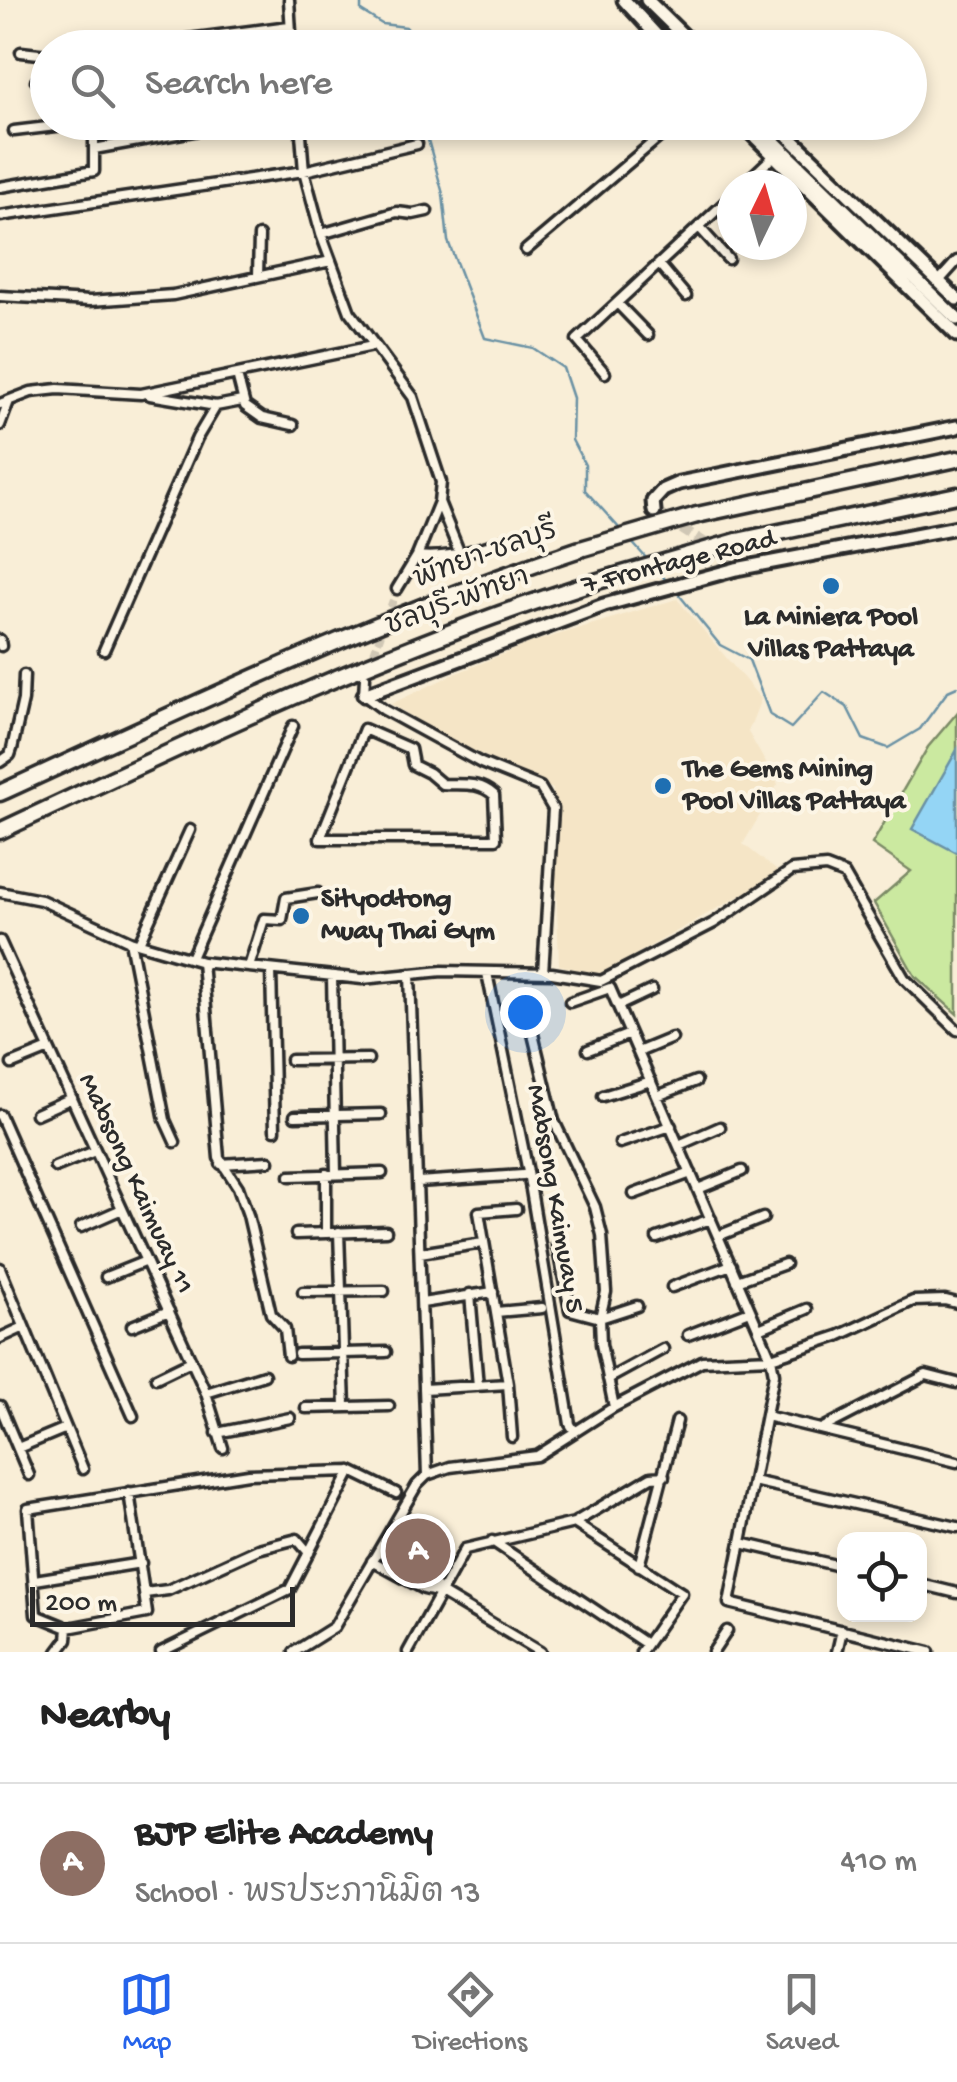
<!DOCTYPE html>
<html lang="en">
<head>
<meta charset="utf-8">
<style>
	:root { --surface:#fff; --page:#f2f2f2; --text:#222; --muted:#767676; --line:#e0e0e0; --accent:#2563eb }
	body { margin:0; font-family:"Gochi Hand","Playpen Sans Thai",sans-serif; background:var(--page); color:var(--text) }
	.controls { position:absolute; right:30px; bottom:30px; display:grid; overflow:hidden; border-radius:20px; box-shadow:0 5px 15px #0003 }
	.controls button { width:90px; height:90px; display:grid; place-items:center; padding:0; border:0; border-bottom:2px solid var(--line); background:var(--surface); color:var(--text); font:50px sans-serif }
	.compass { position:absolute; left:717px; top:170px; width:90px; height:90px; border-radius:50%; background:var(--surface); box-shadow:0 5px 15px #0003; rotate:5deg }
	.scale { position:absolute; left:30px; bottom:25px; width:265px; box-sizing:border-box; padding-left:10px; border:5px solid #2b2b2b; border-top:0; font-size:28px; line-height:35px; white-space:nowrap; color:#2b2b2b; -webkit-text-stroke:8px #fcf5e5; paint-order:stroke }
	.you { position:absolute; left:525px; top:1012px; width:35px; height:35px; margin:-25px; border:8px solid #fff; border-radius:50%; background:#1a73e8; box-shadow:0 0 0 15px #1a73e833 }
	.badge { display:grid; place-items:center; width:65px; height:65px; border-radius:50%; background:var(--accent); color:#fff; font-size:32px; font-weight:700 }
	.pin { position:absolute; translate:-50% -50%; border:5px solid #fff; box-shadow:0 2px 10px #0006 }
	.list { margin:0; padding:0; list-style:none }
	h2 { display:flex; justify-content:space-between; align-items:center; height:130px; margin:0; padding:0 40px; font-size:42px }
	h2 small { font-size:32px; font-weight:400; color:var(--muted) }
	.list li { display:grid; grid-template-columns:65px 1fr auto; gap:30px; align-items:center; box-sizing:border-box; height:160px; padding:0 40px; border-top:2px solid var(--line) }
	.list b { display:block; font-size:38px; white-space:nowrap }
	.list p { margin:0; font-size:32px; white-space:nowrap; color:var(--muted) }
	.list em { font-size:32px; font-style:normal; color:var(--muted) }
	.icon { flex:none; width:55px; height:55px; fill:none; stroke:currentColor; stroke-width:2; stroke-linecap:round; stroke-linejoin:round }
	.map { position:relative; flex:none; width:957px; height:1652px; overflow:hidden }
	.search { position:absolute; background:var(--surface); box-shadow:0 5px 15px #0003; left:30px; right:30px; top:30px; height:110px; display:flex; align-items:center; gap:25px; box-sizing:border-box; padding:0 35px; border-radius:55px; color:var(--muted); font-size:38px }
	.sheet { height:290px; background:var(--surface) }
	nav { display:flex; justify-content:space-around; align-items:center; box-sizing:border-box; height:140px; border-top:2px solid var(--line); background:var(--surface); font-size:28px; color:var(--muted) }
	nav a { display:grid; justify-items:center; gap:5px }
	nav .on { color:var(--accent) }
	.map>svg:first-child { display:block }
</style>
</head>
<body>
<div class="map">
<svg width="957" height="1652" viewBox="0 0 957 1652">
	<rect width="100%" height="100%" fill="#f9eed7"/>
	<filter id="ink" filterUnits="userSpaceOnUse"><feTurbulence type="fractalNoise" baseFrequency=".01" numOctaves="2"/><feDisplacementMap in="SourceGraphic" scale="20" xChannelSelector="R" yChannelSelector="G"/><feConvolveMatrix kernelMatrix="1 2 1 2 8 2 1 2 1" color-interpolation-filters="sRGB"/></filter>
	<g filter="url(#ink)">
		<path fill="#f5e5c6" d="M 677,599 L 761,699 L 748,732 L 778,784 L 743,844 L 780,873 L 599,975 L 559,965 L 553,789 L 449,739 L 391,704 L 452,675 L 530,643 Z"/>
		<path fill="#cbe9a0" stroke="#7b8a66" stroke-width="2.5" d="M 957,713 L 957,1014 L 915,976 L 874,903 L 911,871 L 872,844 L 928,747 Z"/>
		<path fill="#94d5f5" stroke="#6a91a4" stroke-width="2.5" d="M 957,750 L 957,853 L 912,829 Z"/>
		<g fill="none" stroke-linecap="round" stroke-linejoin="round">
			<path stroke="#6a91a4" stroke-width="2.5" d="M 361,0 L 361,11 L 382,24 L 406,27 L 414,36 L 403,48
				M 423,122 L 443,194 L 448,241 L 485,338 L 533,348 L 563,368 L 573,398 L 572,440 L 585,465 L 585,490 L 620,529
				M 629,539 L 647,559
				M 656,569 L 667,581
				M 676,591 L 720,645 L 749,660 L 770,715 L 791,728 L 824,692 L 847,707 L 863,739 L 888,748 L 920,729 L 948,691 L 957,687"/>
			<path stroke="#d0c7b5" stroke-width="8" stroke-dasharray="8 4" stroke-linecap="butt" d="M 370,664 L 397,589"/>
			<path stroke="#d0c7b5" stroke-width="11" stroke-dasharray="11 5.5" stroke-linecap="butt" d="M 654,511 L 733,561"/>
			<g stroke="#2b2b2b" stroke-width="15">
				<path id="street" d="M 289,0 L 292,48
					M 119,48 L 289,26
					M 21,52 L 48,55
					M 36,81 L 48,80
					M 94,122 L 94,149
					M 300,122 L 304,171 L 321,234 L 350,312 L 413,397 L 441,482 L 439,502 L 417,556 L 397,589
					M 14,131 L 90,122
					M 743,185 L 776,154
					M 0,187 L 94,171 L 94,149 L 243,122
					M 0,216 L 304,171 L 417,144
					M 699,227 L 728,259
					M 321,234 L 397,212 L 413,214 L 427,211
					M 526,250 L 677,122
					M 659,264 L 686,296
					M 258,276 L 259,236
					M 939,281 L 957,261
					M 0,296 L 90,301 L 173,295 L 331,261
					M 617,303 L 648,335
					M 605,373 L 577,340 L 732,196
					M 237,375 L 245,406 L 262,418 L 293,425
					M 150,395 L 216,406 L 242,401
					M 0,404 L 31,392 L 58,389 L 141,394 L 373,346
					M 0,425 L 9,401
					M 439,502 L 460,554
					M 417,556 C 461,561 507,538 549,524
					M 0,640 L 1,646
					M 104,650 L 197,438 L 216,406
					M 365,677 L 364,695 L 384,710 L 481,763 L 540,787 L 553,809 L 543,973
					M 364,729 L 410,749 L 413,765 L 429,773 L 442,784 C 462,785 479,781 494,795 L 496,839 L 320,839 Z
					M 0,762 L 10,755 L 12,749 L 23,700 L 24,675
					M 0,892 L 41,900 L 130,941 L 202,962 L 362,979 L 442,971 L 552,973 L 601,981 L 714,923 L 792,870 L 826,867 L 844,874 L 904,978 L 957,1030
					M 0,941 L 206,1393 L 223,1448
					M 130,941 L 165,1120 L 175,1142
					M 139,943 L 190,830
					M 191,958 L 293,726
					M 202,962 L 219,1158 L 238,1187 L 248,1215 L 271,1314 L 285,1329 L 288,1356
					M 249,967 L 264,919 L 282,920 L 286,898 L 318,893
					M 271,970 L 275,1130
					M 487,973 L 528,1172 L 570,1424 L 575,1432
					M 410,974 L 427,1475
					M 332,976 L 336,1174
					M 570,1002 L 610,988 L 771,1358 L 774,1374 L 729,1603 L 929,1652
					M 526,1005 L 554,1121 L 595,1207 L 602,1235 L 606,1292 L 600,1318 L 601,1344 L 614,1407
					M 618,1006 L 652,990
					M 588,1050 L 630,1034
					M 638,1052 L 672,1038
					M 291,1060 L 368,1059
					M 12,1064 L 49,1049
					M 603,1096 L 651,1081
					M 657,1096 L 696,1081
					M 36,1114 L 72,1098
					M 0,1115 L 133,1416
					M 295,1116 L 381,1114
					M 620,1143 L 671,1126
					M 679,1145 L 720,1127
					M 221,1164 L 269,1161
					M 55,1167 L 95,1151
					M 326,1174 L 326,1233
					M 290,1176 L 382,1173
					M 418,1182 L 523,1175
					M 698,1189 L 742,1171
					M 634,1194 L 691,1173
					M 81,1227 L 122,1209
					M 339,1232 L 345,1407
					M 296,1234 L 386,1231
					M 718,1236 L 763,1218
					M 657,1238 L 711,1219
					M 557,1245 L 570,1310 L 600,1318 L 637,1306
					M 420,1253 L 483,1243
					M 0,1268 L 83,1469
					M 106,1277 L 146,1261
					M 737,1281 L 785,1264
					M 672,1287 L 731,1265
					M 303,1292 L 384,1291
					M 470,1294 L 478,1386
					M 422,1303 L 493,1292
					M 496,1312 L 542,1308
					M 132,1326 L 169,1311
					M 759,1329 L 807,1309
					M 688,1335 L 750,1311
					M 0,1338 L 24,1327
					M 298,1354 L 386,1352
					M 156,1378 L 191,1361
					M 608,1379 L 663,1349
					M 424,1389 L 508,1384
					M 206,1393 L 264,1375
					M 0,1406 L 29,1475
					M 306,1408 L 389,1406
					M 766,1416 L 957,1462
					M 821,1429 L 926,1375 L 957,1383
					M 217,1433 L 290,1418
					M 512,1437 L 508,1384 L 479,1212 L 516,1209
					M 18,1448 L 66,1428
					M 753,1481 L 957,1527
					M 129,1492 L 147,1613 L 68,1628 L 36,1615 L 28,1509 L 248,1474 L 351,1471 L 396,1493
					M 574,1523 L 682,1593 L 641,1652
					M 492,1541 L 646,1644
					M 741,1543 L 844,1567
					M 379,1550 L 430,1578 L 440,1592
					M 372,1561 L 424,1589 L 441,1593 L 540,1652
					M 639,1566 L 677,1421
					M 35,1580 L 141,1563
					M 920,1584 L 957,1593
					M 145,1593 L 168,1590 L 258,1549 L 297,1539 L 309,1553
					M 58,1652 L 67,1640 L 68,1628
					M 161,1652 L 290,1589 L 351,1471
					M 294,1652 L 334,1627 L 417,1485 L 427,1475 L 450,1467 L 537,1456 L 614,1407 L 702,1361 L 771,1358 L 838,1336 L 913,1301 L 945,1300 L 957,1303
					M 408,1652 L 465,1549 L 574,1523 L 651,1477 L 664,1476
					M 713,1652 L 727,1631
					M 837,1652 L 842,1630"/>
			</g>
			<g stroke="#2b2b2b" stroke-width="19">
				<path id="secondary" d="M 624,0 L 668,48
					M 647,0 L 696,48
					M 740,122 L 957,335
					M 754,122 L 957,319
					M 774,122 L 957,299
					M 654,511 L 653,501 L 663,490 L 679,483 L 957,427
					M 364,695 L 604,605 L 736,569 L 957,527"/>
			</g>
			<g stroke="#2b2b2b" stroke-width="21">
				<path id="highway" d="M 697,515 L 957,459
					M 737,541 L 957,495
					M 0,793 C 190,706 379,616 577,550
					M 0,831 C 194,740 387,648 591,583"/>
			</g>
			<use href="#street" stroke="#fcf5e5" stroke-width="8"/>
			<use href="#secondary" stroke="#fcf5e5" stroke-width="11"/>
			<use href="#highway" stroke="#fcf5e5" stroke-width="14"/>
			<g stroke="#2b2b2b" stroke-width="21" stroke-linecap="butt">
				<path id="highway-bridge" d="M 577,550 L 697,515
					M 591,583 L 737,541"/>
			</g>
			<use href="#highway-bridge" stroke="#fcf5e5" stroke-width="14"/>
		</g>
	</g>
	<g fill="#1f6fb2" stroke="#fcf5e5" stroke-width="4">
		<circle cx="831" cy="586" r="10"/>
		<circle cx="663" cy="786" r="10"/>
		<circle cx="301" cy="916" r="10"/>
	</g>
	<g text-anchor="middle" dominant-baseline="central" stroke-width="8" stroke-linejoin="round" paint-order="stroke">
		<g font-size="28" fill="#2b2b2b" stroke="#fcf5e5">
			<text transform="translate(486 556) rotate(-20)">พัทยา-ชลบุรี</text>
			<text transform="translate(679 563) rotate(-14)">7 Frontage Road</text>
			<text transform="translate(458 603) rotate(-20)">ชลบุรี-พัทยา</text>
			<text transform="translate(135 1184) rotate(65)">Mabsong Kaimuay 11</text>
			<text transform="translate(554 1199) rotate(80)">Mabsong Kaimuay 5</text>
		</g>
		<g font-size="28" font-weight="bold" fill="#2b2b2b" stroke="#fcf5e5" text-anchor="start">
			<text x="831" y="618" text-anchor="middle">La Miniera Pool<tspan x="831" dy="32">Villas Pattaya</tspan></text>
			<text x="683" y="770">The Gems Mining<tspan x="683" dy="32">Pool Villas Pattaya</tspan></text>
			<text x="321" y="900">Sityodtong<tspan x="321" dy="32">Muay Thai Gym</tspan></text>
		</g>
	</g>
</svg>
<div class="controls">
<button><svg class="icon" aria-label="locate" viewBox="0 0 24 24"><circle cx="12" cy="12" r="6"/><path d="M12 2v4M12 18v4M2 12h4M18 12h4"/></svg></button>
</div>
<svg class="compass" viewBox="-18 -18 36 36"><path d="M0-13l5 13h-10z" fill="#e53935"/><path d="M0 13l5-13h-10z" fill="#767676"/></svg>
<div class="scale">200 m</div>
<div class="you"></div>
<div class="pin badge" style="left:418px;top:1551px;background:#8d6e63">A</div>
<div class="search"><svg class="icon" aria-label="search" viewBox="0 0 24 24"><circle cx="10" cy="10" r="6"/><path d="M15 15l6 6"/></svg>Search here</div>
</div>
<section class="sheet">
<h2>Nearby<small></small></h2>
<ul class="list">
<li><span class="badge" style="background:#8d6e63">A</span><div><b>BJP Elite Academy</b><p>School · พรประภานิมิต 13</p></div><em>410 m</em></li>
</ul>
</section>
<nav>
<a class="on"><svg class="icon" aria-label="map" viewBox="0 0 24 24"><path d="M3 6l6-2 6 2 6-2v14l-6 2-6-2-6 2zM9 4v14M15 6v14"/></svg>Map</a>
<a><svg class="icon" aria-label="directions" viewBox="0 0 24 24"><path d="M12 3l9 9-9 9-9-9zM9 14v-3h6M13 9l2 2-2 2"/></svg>Directions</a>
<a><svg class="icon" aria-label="saved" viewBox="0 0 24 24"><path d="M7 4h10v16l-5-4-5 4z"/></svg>Saved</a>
</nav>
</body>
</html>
